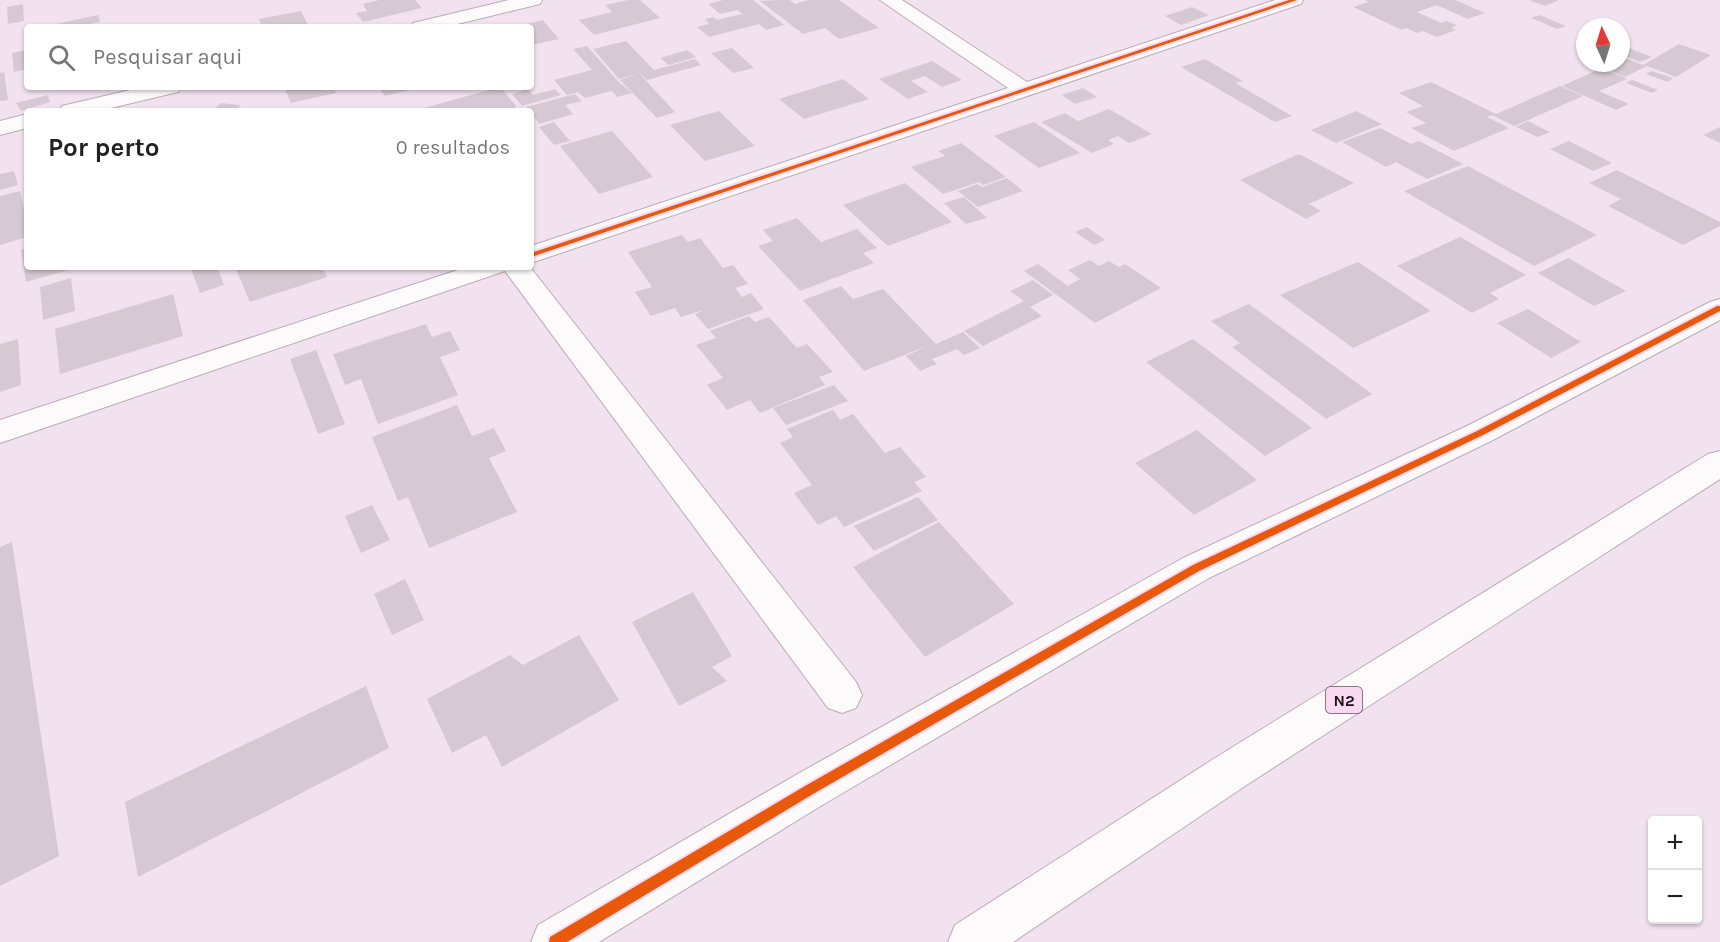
<!DOCTYPE html>
<html lang="pt">
<head>
<meta charset="utf-8">
<style>
	:root { --surface:#fff; --page:#f2f2f2; --text:#222; --muted:#767676; --line:#e0e0e0 }
	body { margin:0; font-family:Karla,sans-serif; background:var(--page); color:var(--text) }
	.controls { position:absolute; right:18px; bottom:18px; display:grid; overflow:hidden; border-radius:6px; box-shadow:0 2px 4px #0004 }
	.controls button { width:54px; height:54px; display:grid; place-items:center; padding:0; border:0; border-bottom:2px solid var(--line); background:var(--surface); color:var(--text); font:30px sans-serif }
	.compass { position:absolute; left:1576px; top:18px; width:54px; height:54px; border-radius:50%; background:var(--surface); box-shadow:0 2px 4px #0004; rotate:356deg }
	.list { margin:0; padding:0; list-style:none }
	h2 { display:flex; justify-content:space-between; align-items:center; height:78px; margin:0; padding:0 24px; font-size:26px }
	h2 small { font-size:20px; font-weight:400; color:var(--muted) }
	.icon { flex:none; width:33px; height:33px; fill:none; stroke:currentColor; stroke-width:2; stroke-linecap:round; stroke-linejoin:round }
	.map { position:relative; flex:none; width:1720px; height:942px; overflow:hidden }
	.search { position:absolute; background:var(--surface); box-shadow:0 2px 4px #0004; left:24px; top:24px; width:510px; height:66px; display:flex; align-items:center; gap:15px; box-sizing:border-box; padding:0 21px; border-radius:6px; color:var(--muted); font-size:22px }
	.panel { position:absolute; background:var(--surface); box-shadow:0 2px 4px #0004; left:24px; top:108px; width:510px; height:162px; border-radius:6px }
	.map>svg:first-child { display:block }
</style>
</head>
<body>
<div class="map">
<svg width="1720" height="942" viewBox="0 0 1720 942">
	<rect width="100%" height="100%" fill="#f2e1ee"/>
	<path fill="#d7c9d3" d="M 379,0 L 415,0 L 422,8 L 363,22 L 356,13 L 367,11 L 363,4 Z
		M 628,0 L 640,0 L 660,18 L 594,35 L 579,20 L 612,12 L 605,5 Z
		M 723,0 L 753,0 L 784,25 L 766,30 L 759,24 L 709,37 L 697,27 L 709,24 L 705,19 L 713,17 L 717,20 L 742,14 L 738,10 L 720,14 L 708,4 Z
		M 779,0 L 790,0 L 795,4 L 809,0 L 839,0 L 879,28 L 839,39 L 825,28 L 803,34 L 760,1 Z
		M 1365,0 L 1455,0 L 1485,13 L 1468,19 L 1437,5 L 1417,12 L 1441,23 L 1446,21 L 1457,25 L 1451,28 L 1456,30 L 1437,37 L 1423,31 L 1417,33 L 1406,28 L 1402,30 L 1353,7 L 1368,2 Z
		M 1529,0 L 1559,0 L 1545,6 Z
		M 23,4 L 24,21 L 8,24 L 7,7 Z
		M 1192,7 L 1209,15 L 1181,25 L 1165,16 Z
		M 301,11 L 309,27 L 262,27 L 259,19 Z
		M 98,15 L 100,22 L 75,27 L 42,27 Z
		M 1540,15 L 1566,26 L 1557,29 L 1531,18 Z
		M 543,20 L 559,39 L 531,45 L 531,27 L 514,27 Z
		M 626,41 L 654,70 L 695,59 L 701,65 L 647,80 L 637,71 L 675,112 L 657,118 L 620,80 L 637,74 L 619,79 L 593,49 Z
		M 1679,44 L 1711,55 L 1676,77 L 1647,66 L 1625,77 L 1606,69 L 1628,59 L 1643,65 Z
		M 1621,45 L 1652,57 L 1640,62 L 1621,54 Z
		M 587,46 L 618,81 L 632,93 L 617,97 L 612,91 L 585,98 L 578,92 L 567,95 L 554,80 L 592,70 L 573,49 Z
		M 732,48 L 754,68 L 733,73 L 711,53 Z
		M 27,50 L 27,69 L 14,72 L 12,53 Z
		M 687,50 L 696,57 L 669,65 L 660,58 Z
		M 1205,59 L 1243,81 L 1235,83 L 1292,116 L 1275,122 L 1181,67 Z
		M 932,61 L 962,80 L 942,87 L 925,76 L 911,81 L 928,92 L 908,99 L 879,79 Z
		M 1602,68 L 1627,79 L 1599,91 L 1629,104 L 1616,110 L 1562,86 Z
		M 1651,71 L 1673,78 L 1668,82 L 1646,74 Z
		M 4,72 L 8,100 L 0,101 L 0,73 Z
		M 843,79 L 869,99 L 804,119 L 779,99 Z
		M 1632,80 L 1658,90 L 1652,93 L 1626,83 Z
		M 1431,82 L 1496,114 L 1560,86 L 1583,96 L 1514,126 L 1492,115 L 1487,117 L 1509,128 L 1454,151 L 1411,128 L 1426,123 L 1406,112 L 1423,106 L 1399,93 Z
		M 284,87 L 334,87 L 336,93 L 291,103 Z
		M 378,87 L 418,87 L 418,88 L 385,96 Z
		M 500,87 L 517,107 L 504,111 L 413,111 Z
		M 1083,88 L 1097,97 L 1075,104 L 1062,95 Z
		M 528,89 L 533,95 L 555,89 L 561,95 L 522,106 L 512,94 Z
		M 575,94 L 582,101 L 565,105 L 573,114 L 539,124 L 531,111 L 526,107 Z
		M 48,95 L 50,102 L 21,111 L 16,103 Z
		M 220,103 L 241,105 L 234,111 L 213,111 Z
		M 1109,109 L 1152,134 L 1129,143 L 1118,136 L 1108,140 L 1114,144 L 1092,153 L 1041,122 L 1065,113 L 1078,121 Z
		M 719,111 L 755,146 L 705,161 L 670,125 Z
		M 1356,111 L 1382,124 L 1336,143 L 1311,130 Z
		M 1528,121 L 1550,132 L 1538,137 L 1516,127 Z
		M 554,122 L 570,141 L 554,145 L 539,127 Z
		M 1034,122 L 1080,153 L 1039,168 L 994,136 Z
		M 1720,127 L 1720,143 L 1703,135 Z
		M 1380,128 L 1411,144 L 1419,141 L 1463,164 L 1427,179 L 1396,162 L 1386,167 L 1342,142 Z
		M 612,131 L 653,177 L 599,194 L 560,146 Z
		M 1569,141 L 1612,163 L 1593,171 L 1550,149 Z
		M 961,143 L 1006,177 L 983,185 L 979,182 L 943,194 L 911,167 L 945,156 L 938,151 Z
		M 1299,154 L 1354,183 L 1309,204 L 1321,211 L 1306,219 L 1240,180 Z
		M 1468,166 L 1597,235 L 1534,266 L 1404,191 Z
		M 1617,170 L 1720,222 L 1720,226 L 1683,245 L 1608,206 L 1621,199 L 1589,183 Z
		M 14,171 L 18,185 L 0,190 L 0,174 Z
		M 1007,178 L 1023,191 L 978,207 L 958,191 L 977,184 L 982,187 Z
		M 905,183 L 952,222 L 888,246 L 843,205 Z
		M 20,191 L 27,224 L 27,237 L 0,245 L 0,196 Z
		M 964,197 L 987,218 L 966,224 L 944,203 Z
		M 797,218 L 821,242 L 857,229 L 877,248 L 863,253 L 874,263 L 800,291 L 758,246 L 773,241 L 763,230 Z
		M 1087,227 L 1105,240 L 1094,245 L 1075,232 Z
		M 682,235 L 688,242 L 700,238 L 723,268 L 733,265 L 748,284 L 735,288 L 742,297 L 751,293 L 764,309 L 708,329 L 695,314 L 706,309 L 681,317 L 675,308 L 651,316 L 635,292 L 652,287 L 628,252 Z
		M 1460,237 L 1526,275 L 1490,293 L 1499,299 L 1472,313 L 1397,266 Z
		M 27,249 L 27,267 L 76,268 L 26,282 L 21,250 Z
		M 1568,258 L 1626,291 L 1594,306 L 1538,273 Z
		M 1090,260 L 1099,266 L 1109,261 L 1119,267 L 1125,264 L 1161,288 L 1095,323 L 1024,271 L 1038,264 L 1068,286 L 1080,279 L 1068,270 Z
		M 1358,262 L 1431,311 L 1353,348 L 1280,295 Z
		M 197,267 L 217,267 L 224,285 L 200,293 L 191,269 Z
		M 235,267 L 322,267 L 327,277 L 250,302 Z
		M 71,278 L 75,311 L 43,320 L 40,287 Z
		M 1033,280 L 1053,295 L 1030,307 L 1042,316 L 983,346 L 964,331 L 1024,301 L 1010,291 Z
		M 841,286 L 853,299 L 883,289 L 936,344 L 963,332 L 980,348 L 964,355 L 957,349 L 932,359 L 937,364 L 920,371 L 906,356 L 927,346 L 864,371 L 803,300 Z
		M 173,294 L 183,336 L 60,374 L 55,329 Z
		M 1249,304 L 1372,394 L 1326,419 L 1232,347 L 1240,343 L 1211,321 Z
		M 1528,309 L 1581,342 L 1551,358 L 1497,323 Z
		M 749,316 L 755,322 L 769,317 L 797,348 L 807,344 L 833,372 L 819,377 L 825,385 L 760,413 L 750,400 L 727,410 L 707,385 L 723,378 L 696,345 L 716,338 L 710,331 Z
		M 426,324 L 432,337 L 450,331 L 460,350 L 440,357 L 458,395 L 378,424 L 361,379 L 345,385 L 333,354 Z
		M 18,339 L 21,385 L 0,392 L 0,344 Z
		M 1193,339 L 1312,428 L 1265,456 L 1146,362 Z
		M 316,350 L 345,424 L 318,434 L 290,359 Z
		M 834,385 L 848,401 L 786,425 L 773,408 Z
		M 457,405 L 472,436 L 494,428 L 506,451 L 489,458 L 517,512 L 429,548 L 408,497 L 398,501 L 372,437 Z
		M 833,410 L 840,420 L 853,414 L 885,453 L 900,447 L 926,477 L 914,482 L 922,491 L 844,527 L 836,516 L 818,525 L 794,493 L 812,485 L 780,443 L 793,437 L 787,429 Z
		M 1197,430 L 1257,480 L 1194,515 L 1135,463 Z
		M 918,497 L 938,520 L 874,551 L 854,526 Z
		M 372,505 L 390,540 L 361,553 L 345,516 Z
		M 939,522 L 1014,604 L 925,657 L 853,567 Z
		M 12,542 L 59,856 L 0,886 L 0,547 Z
		M 405,579 L 424,620 L 392,635 L 374,594 Z
		M 693,592 L 732,656 L 712,667 L 727,681 L 679,706 L 632,622 Z
		M 579,635 L 619,700 L 502,767 L 486,735 L 452,753 L 427,699 L 510,655 L 523,665 Z
		M 366,686 L 389,748 L 138,877 L 125,802 Z"/>
	<g fill="none" stroke-linecap="round" stroke-linejoin="round">
		<g stroke="#b9acb5" stroke-width="2">
			<path id="street" d="M 509,0 L 542,0 L 540,4 L 445,27 L 410,27 L 413,23 Z
				M 880,0 L 902,0 L 1027,82 L 1275,0 L 1303,0 L 1301,4 L 531,263 L 531,246 L 1008,88 Z
				M 143,87 L 181,87 L 178,92 L 98,111 L 59,111 L 62,106 Z
				M 27,114 L 27,128 L 0,135 L 0,121 Z
				M 467,267 L 530,267 L 856,682 L 862,695 L 856,708 L 842,713 L 828,708 L 505,271 L 0,443 L 0,420 Z
				M 1720,299 L 1720,320 L 1491,441 L 1209,578 L 824,804 L 599,942 L 531,942 L 538,925 L 794,776 L 1183,558 L 1469,425 L 1710,302 Z"/>
		</g>
		<g stroke="#b9acb5" stroke-width="2">
			<path id="primary" d="M 1720,451 L 1720,479 L 1245,786 L 1013,942 L 948,942 L 955,925 L 1215,758 L 1708,454 Z"/>
		</g>
		<use href="#street" fill="#fdfafc" fill-rule="evenodd"/>
		<use href="#primary" fill="#fdfafc" fill-rule="evenodd"/>
		<g stroke="#fad9f1" stroke-width="4">
			<path id="cycleway" d="M 1289,0 L 1297,0 L 531,257 L 531,253 Z
				M 1717,306 L 1720,306 L 1720,311 L 1483,435 L 1199,571 L 813,794 L 567,942 L 549,942 L 550,937 L 805,786 L 1193,565 L 1477,431 Z"/>
		</g>
		<use href="#cycleway" fill="#e8590c" fill-rule="evenodd"/>
	</g>
	<g text-anchor="middle" dominant-baseline="central" stroke-width="4.5" stroke-linejoin="round" paint-order="stroke">
		<rect fill="#fad9f1" stroke="#5f4d5a" stroke-width="1.5" x="1326" y="687" width="36" height="26" rx="4.5"/>
		<g font-size="16" font-weight="bold" fill="#1c1119">
			<text x="1344" y="700">N2</text>
		</g>
	</g>
</svg>
<div class="controls">
<button>+</button>
<button>−</button>
</div>
<svg class="compass" viewBox="-18 -18 36 36"><path d="M0-13l5 13h-10z" fill="#e53935"/><path d="M0 13l5-13h-10z" fill="#767676"/></svg>
<div class="search"><svg class="icon" aria-label="search" viewBox="0 0 24 24"><circle cx="10" cy="10" r="6"/><path d="M15 15l6 6"/></svg>Pesquisar aqui</div>
<section class="panel">
<h2>Por perto<small>0 resultados</small></h2>
<ul class="list">
</ul>
</section>
</div>
</body>
</html>
